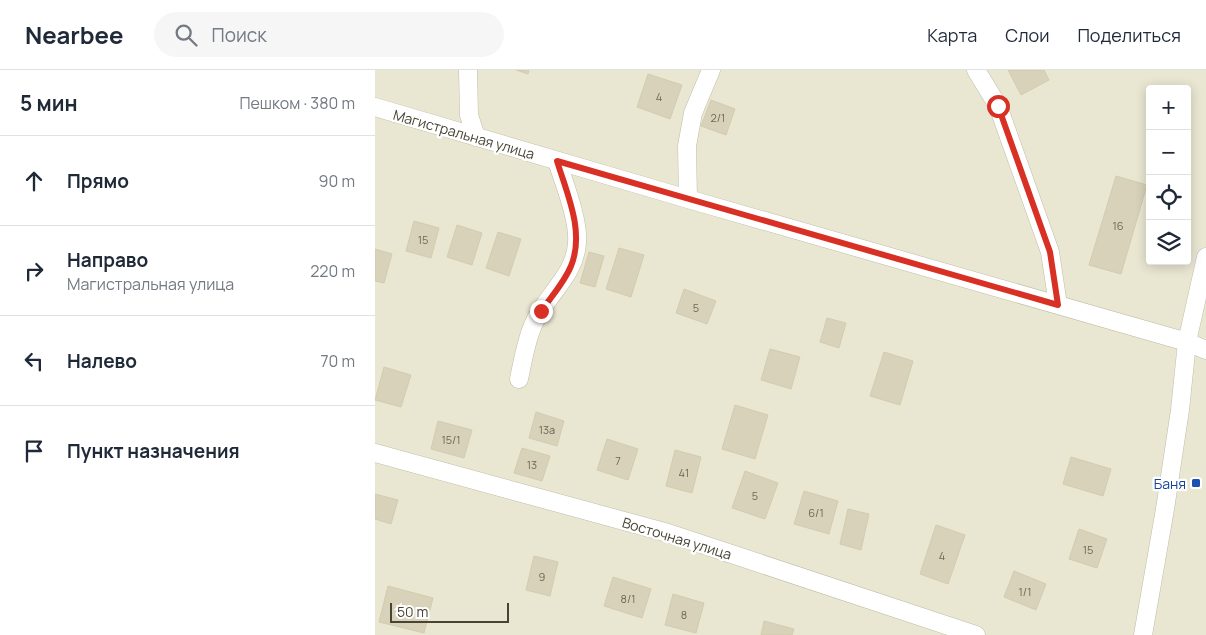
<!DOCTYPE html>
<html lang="ru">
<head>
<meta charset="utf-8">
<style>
	:root { --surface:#fff; --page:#f6f6f7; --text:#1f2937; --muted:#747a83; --line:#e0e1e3 }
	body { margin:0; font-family:Manrope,sans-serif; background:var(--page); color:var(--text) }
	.controls { position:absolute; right:15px; top:15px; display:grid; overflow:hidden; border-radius:5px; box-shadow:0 2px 12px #0003 }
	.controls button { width:45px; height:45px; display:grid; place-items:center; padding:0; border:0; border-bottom:1px solid var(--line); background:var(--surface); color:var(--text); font:25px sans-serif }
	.scale { position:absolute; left:15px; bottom:12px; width:119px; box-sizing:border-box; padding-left:5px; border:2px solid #474434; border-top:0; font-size:14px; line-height:18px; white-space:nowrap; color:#474434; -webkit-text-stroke:4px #fff; paint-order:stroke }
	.stop { position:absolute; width:15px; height:15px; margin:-11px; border:4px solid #d93025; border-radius:50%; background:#fff }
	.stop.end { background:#d93025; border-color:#fff; box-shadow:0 1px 5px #0008 }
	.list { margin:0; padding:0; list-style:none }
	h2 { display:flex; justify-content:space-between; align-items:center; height:65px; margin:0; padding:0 20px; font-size:21px }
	h2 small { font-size:16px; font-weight:400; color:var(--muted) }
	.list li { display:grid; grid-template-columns:32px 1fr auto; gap:15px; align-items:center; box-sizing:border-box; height:90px; padding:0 20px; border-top:1px solid var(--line) }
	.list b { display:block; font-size:19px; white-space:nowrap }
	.list p { margin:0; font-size:16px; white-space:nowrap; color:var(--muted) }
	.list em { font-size:16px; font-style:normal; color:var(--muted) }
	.icon { flex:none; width:28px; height:28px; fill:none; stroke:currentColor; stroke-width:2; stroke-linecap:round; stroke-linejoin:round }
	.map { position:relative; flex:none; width:831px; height:565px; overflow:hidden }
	header { display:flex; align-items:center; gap:30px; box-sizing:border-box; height:70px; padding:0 25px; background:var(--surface); border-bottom:1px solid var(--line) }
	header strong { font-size:24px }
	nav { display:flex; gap:28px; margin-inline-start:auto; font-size:18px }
	.search { width:350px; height:45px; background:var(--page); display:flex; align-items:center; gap:12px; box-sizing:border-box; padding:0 18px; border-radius:28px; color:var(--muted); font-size:19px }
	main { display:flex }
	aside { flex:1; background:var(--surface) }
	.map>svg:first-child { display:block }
</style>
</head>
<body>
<header>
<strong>Nearbee</strong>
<div class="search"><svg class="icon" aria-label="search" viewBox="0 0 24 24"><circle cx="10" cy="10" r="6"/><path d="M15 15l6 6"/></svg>Поиск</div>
<nav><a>Карта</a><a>Слои</a><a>Поделиться</a></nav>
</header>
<main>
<aside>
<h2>5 мин<small>Пешком · 380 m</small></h2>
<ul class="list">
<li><svg class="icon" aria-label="ahead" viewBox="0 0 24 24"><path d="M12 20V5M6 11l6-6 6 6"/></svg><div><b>Прямо</b></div><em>90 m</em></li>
<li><svg class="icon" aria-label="right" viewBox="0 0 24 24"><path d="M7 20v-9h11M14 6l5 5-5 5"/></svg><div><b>Направо</b><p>Магистральная улица</p></div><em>220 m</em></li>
<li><svg class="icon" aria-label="left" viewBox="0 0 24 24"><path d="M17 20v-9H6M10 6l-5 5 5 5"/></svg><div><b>Налево</b></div><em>70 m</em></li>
<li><svg class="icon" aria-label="arrive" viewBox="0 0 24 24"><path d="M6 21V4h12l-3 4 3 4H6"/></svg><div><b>Пункт назначения</b></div></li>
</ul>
</aside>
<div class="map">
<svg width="831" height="565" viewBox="0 0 831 565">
	<rect width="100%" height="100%" fill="#f4f3e5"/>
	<path fill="#e9e7d2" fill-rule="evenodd" d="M 0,0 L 831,0 L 831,565 L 0,565 ZM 775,19 L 812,19 L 812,191 L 775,191 Z"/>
	<path fill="#d7d2b9" stroke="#d3ccac" d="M 141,0 L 154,0 L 153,4 Z
		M 633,0 L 669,0 L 674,10 L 646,25 Z
		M 273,4 L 307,15 L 295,49 L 262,37 Z
		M 336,30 L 360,39 L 351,65 L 326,56 Z
		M 741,106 L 772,115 L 746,204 L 714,195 Z
		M 39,151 L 64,158 L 56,188 L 31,181 Z
		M 82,155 L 107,163 L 97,195 L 72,187 Z
		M 123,162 L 146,169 L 134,206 L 111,198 Z
		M 244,178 L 269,185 L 256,227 L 231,219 Z
		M 0,179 L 17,184 L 9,213 L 0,211 Z
		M 214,182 L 229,186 L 220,217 L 205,213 Z
		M 309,219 L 341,231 L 332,254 L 301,243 Z
		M 452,248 L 471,253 L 464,278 L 445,272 Z
		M 395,279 L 425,287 L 416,319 L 386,310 Z
		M 509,282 L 538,291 L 525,335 L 495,326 Z
		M 9,297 L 36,305 L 26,337 L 0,330 Z
		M 360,335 L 393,345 L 380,389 L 347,379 Z
		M 161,342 L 189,351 L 182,376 L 154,368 Z
		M 63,351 L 97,360 L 89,388 L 56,379 Z
		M 232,369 L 263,379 L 253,410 L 222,400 Z
		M 147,378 L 175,386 L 167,411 L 139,403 Z
		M 300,380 L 326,387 L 317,423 L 291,416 Z
		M 696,387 L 736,399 L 728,426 L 688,414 Z
		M 370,401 L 403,413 L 390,449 L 357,438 Z
		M 429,421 L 463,431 L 454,464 L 419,454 Z
		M 0,424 L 23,430 L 16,454 L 0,449 Z
		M 473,439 L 494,444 L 486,480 L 465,474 Z
		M 561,455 L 590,465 L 573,514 L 545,504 Z
		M 704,459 L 732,469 L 722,498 L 694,489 Z
		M 159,486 L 183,492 L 175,526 L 151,520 Z
		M 639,501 L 671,514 L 661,540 L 629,527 Z
		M 238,507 L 276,519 L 267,548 L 229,536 Z
		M 13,516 L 58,528 L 49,563 L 4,552 Z
		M 298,524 L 329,533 L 321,563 L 290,555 Z
		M 389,551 L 419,559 L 417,565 L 386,565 Z"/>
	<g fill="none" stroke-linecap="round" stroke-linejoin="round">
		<g stroke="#c1bda6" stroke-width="19">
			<path id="minor" d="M 93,0 L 94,45 L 101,67
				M 601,0 L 623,36 L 675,182 L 683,235
				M 0,37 L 313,129 L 812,272 L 831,280
				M 313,129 L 312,76 L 318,43 L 336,0
				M 144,309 C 148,290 151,270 159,253 C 171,225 200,206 202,173 C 204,150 189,113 182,91
				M 0,383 L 293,463 L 601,565
				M 768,565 L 790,439 L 805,340 L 812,272 L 831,187"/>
		</g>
		<use href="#minor" stroke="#fff" stroke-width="18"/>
	</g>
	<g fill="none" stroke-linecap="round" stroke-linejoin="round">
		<path stroke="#d93025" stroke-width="6" d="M 166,241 C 176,227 189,213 196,196 C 210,162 192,124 182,91 L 683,235 L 675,182 L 623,36"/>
	</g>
	<rect fill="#1a4fb4" stroke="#fff" stroke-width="2" x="816" y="408" width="10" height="10" rx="2.5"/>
	<g text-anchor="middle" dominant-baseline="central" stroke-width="4.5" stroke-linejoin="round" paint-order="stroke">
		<g font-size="11" fill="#6b6855">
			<text x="284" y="26">4</text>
			<text x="343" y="47">2/1</text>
			<text x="743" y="155">16</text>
			<text x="48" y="169">15</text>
			<text x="321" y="237">5</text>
			<text x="172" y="359">13а</text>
			<text x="76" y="369">15/1</text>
			<text x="243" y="390">7</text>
			<text x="157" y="394">13</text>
			<text x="309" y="402">41</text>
			<text x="380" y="425">5</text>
			<text x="441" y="442">6/1</text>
			<text x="713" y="479">15</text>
			<text x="567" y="485">4</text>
			<text x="167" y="506">9</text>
			<text x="650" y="521">1/1</text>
			<text x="253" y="528">8/1</text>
			<text x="309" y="544">8</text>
		</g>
		<g font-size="14" fill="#474434" stroke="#fff">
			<text transform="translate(89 64) rotate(16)">Магистральная улица</text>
			<text transform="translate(302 468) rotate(17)">Восточная улица</text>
		</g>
		<g font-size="14" fill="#164399" stroke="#fff" text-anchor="end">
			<text x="811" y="413">Баня</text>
		</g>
	</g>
</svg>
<div class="controls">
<button>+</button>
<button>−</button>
<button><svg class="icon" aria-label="locate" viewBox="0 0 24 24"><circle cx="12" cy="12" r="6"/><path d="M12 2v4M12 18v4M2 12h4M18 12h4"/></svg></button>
<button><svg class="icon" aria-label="layers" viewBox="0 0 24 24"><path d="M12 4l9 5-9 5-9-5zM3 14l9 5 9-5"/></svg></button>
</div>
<div class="scale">50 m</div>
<div class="stop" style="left:623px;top:36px"></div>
<div class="stop end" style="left:166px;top:241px"></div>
</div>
</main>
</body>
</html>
